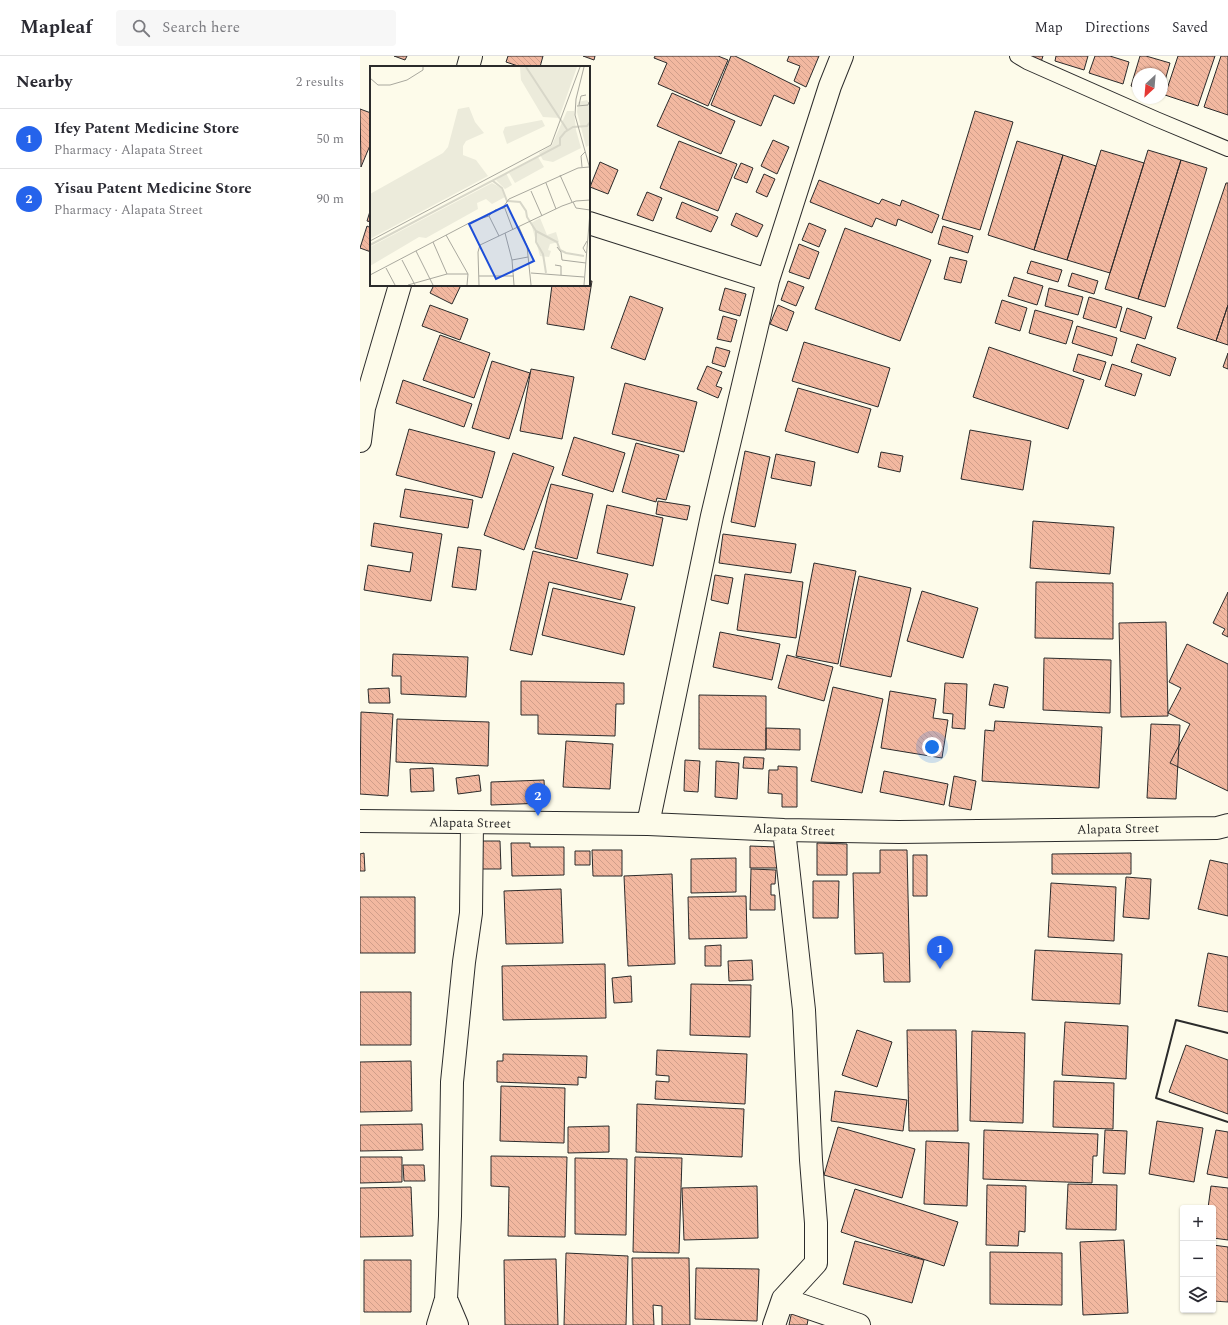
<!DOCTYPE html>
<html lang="en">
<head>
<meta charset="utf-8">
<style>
	:root { --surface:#fff; --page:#f7f7f7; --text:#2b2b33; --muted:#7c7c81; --line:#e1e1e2; --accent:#2563eb }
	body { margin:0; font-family:Spectral,serif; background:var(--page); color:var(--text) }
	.controls { position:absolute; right:12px; bottom:12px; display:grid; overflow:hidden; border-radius:4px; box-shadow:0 1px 3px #0004 }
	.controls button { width:36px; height:36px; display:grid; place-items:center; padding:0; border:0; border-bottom:1px solid var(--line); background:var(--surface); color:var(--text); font:20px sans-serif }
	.compass { position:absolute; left:772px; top:12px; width:36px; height:36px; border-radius:50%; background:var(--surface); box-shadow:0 1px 3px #0004; rotate:206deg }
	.you { position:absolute; left:572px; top:691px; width:14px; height:14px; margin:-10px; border:3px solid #fff; border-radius:50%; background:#1a73e8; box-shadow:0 0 0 6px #1a73e833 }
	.badge { display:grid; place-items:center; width:26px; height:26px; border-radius:50%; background:var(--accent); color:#fff; font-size:13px; font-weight:700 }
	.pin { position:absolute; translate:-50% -33px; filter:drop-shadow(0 1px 2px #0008) }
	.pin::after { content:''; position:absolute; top:21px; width:14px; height:12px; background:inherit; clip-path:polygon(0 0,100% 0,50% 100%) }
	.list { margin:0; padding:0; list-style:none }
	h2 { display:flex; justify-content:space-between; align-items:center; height:52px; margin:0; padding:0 16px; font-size:17px }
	h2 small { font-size:13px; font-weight:400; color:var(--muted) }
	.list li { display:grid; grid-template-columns:26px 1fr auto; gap:12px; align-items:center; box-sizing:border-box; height:60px; padding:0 16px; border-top:1px solid var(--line) }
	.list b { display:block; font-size:15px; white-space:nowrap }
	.list p { margin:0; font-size:13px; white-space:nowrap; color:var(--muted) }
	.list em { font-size:13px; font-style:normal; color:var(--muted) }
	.icon { flex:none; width:22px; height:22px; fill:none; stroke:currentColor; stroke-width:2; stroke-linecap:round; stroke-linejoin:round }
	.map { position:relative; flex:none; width:868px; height:1269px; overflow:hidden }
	header { display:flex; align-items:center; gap:24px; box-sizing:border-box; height:56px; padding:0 20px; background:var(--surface); border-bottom:1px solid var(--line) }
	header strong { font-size:19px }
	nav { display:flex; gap:22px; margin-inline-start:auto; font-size:14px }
	.search { width:280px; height:36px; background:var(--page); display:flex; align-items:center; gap:10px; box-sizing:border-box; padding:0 14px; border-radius:4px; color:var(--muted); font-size:15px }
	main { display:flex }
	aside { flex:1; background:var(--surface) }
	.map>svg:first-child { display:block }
</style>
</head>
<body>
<header>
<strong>Mapleaf</strong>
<div class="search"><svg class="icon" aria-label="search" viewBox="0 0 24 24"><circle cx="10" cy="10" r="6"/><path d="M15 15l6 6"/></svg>Search here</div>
<nav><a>Map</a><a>Directions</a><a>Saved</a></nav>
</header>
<main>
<aside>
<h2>Nearby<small>2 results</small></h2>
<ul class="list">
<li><span class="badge">1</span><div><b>Ifey Patent Medicine Store</b><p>Pharmacy · Alapata Street</p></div><em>50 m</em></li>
<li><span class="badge">2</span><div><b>Yisau Patent Medicine Store</b><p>Pharmacy · Alapata Street</p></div><em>90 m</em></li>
</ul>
</aside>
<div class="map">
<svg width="868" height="1269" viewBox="0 0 868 1269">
	<defs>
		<pattern id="building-back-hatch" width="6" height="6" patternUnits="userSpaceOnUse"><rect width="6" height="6" fill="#f2b8a0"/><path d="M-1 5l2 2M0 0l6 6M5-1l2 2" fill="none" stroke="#d09e8a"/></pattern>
	</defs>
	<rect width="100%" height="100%" fill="#fdfbea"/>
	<path fill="url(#building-back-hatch)" stroke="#2b2b2b" d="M 34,0 L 47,0 L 45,4 Z
		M 148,0 L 183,0 L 180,11 L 161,11 L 146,6 Z
		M 223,0 L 235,0 L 234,4 Z
		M 295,0 L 358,0 L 368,4 L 348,50 L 298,28 L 307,7 L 294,2 Z
		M 371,0 L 375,0 L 440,32 L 434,48 L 414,39 L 401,70 L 351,49 Z
		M 429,0 L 459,0 L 446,31 L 434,25 L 440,10 L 427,5 Z
		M 665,0 L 683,0 L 681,6 Z
		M 696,0 L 728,0 L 724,14 L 695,5 Z
		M 735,0 L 750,0 L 769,6 L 763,28 L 729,17 Z
		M 780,0 L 786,0 L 810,7 L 802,35 L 802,18 L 778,18 L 778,32 L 771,30 Z
		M 818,0 L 855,0 L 838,50 L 805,39 Z
		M 861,0 L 868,0 L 868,59 L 844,51 Z
		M 312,37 L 375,65 L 361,98 L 297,70 Z
		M 0,53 L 11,57 L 11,87 L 1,111 Z
		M 615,55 L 653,66 L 620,174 L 582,163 Z
		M 413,84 L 429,91 L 417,118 L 401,110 Z
		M 319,85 L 377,108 L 358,155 L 300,132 Z
		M 657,85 L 703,99 L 674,194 L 628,179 Z
		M 741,94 L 784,107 L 750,217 L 707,204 Z
		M 788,94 L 821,104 L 778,243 L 745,233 Z
		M 703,99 L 736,110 L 707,204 L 674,194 Z
		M 821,104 L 847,112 L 805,251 L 778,243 Z
		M 240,106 L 258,114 L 248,138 L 230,131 Z
		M 381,107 L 393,112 L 387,127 L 374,122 Z
		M 404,118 L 415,123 L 407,141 L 396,136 Z
		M 459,124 L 519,148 L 522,143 L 540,150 L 542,144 L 579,159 L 572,177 L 538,163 L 536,170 L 516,162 L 512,171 L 450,146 Z
		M 866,127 L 868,127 L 868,249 L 856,285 L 817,272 Z
		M 287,136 L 302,142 L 293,165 L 277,159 Z
		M 322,146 L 358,161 L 351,176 L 316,162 Z
		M 11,152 L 11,166 L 7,165 Z
		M 376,157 L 403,169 L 397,181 L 371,169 Z
		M 449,167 L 466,174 L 459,191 L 442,184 Z
		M 7,170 L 11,172 L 11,196 L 0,192 Z
		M 583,170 L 613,180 L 608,197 L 578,188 Z
		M 485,172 L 571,204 L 540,285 L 455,253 Z
		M 439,188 L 459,196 L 449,223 L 429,216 Z
		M 590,201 L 607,205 L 601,227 L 584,223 Z
		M 671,205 L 702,214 L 698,226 L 667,217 Z
		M 712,217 L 738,225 L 734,238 L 708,230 Z
		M 654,221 L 683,230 L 677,249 L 648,240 Z
		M 229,225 L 232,225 L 224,274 L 187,268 L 192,229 L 229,229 Z
		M 428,225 L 444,231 L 436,250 L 421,244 Z
		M 74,229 L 101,229 L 92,248 L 70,237 Z
		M 365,232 L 386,238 L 380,260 L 359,254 Z
		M 689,232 L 723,241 L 718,259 L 685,250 Z
		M 270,240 L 303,252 L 285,304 L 251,292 Z
		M 729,241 L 762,251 L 756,272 L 723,262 Z
		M 642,244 L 667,252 L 660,275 L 635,267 Z
		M 70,249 L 108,263 L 100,284 L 62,270 Z
		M 418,249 L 434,256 L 427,275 L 410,268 Z
		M 868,249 L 868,289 L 856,285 Z
		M 767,252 L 792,261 L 785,283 L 760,275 Z
		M 675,254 L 713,265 L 706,288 L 669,277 Z
		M 363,260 L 377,264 L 371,286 L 357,283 Z
		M 717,270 L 757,282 L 752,300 L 712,287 Z
		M 80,279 L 130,297 L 114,342 L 63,324 Z
		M 444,286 L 530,312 L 518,351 L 432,325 Z
		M 777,288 L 816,302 L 810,320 L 771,306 Z
		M 356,291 L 370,295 L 365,311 L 352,307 Z
		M 629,291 L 724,324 L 708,373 L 613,341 Z
		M 868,297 L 868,313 L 863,311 Z
		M 718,298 L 746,306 L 740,324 L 713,315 Z
		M 132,305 L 170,317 L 149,383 L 112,372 Z
		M 752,308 L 782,318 L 775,340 L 745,330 Z
		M 347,310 L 362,316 L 356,330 L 362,332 L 358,342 L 337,333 Z
		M 171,313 L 214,321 L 202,383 L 160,375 Z
		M 43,324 L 112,348 L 104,371 L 36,347 Z
		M 265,327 L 337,346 L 324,396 L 252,378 Z
		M 438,332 L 511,353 L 498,397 L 425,375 Z
		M 49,373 L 135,396 L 122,442 L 36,419 Z
		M 610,374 L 671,385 L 663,434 L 601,423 Z
		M 214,381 L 265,397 L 253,436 L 202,419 Z
		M 276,387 L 319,399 L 306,444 L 297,442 L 296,446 L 262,436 Z
		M 385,395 L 410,401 L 395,471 L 371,466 Z
		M 521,396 L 543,400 L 540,416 L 518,411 Z
		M 153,397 L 194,411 L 164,494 L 124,479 Z
		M 416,398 L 455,406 L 451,430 L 411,422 Z
		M 191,428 L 233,438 L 217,503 L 175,492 Z
		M 45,433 L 113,444 L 108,472 L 40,461 Z
		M 298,445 L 330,450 L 327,464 L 296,458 Z
		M 247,449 L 303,462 L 293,510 L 237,497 Z
		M 673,465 L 754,471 L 750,518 L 670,512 Z
		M 14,467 L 82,478 L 71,545 L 4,534 L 8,509 L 50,516 L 53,497 L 11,490 Z
		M 363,478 L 436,488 L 431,517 L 359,507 Z
		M 98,491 L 121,494 L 116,534 L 92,531 Z
		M 173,495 L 268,518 L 261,544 L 189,526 L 172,599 L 150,594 Z
		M 454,507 L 496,515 L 478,608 L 436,600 Z
		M 385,518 L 443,526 L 436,582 L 377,574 Z
		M 355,519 L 373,522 L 368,548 L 351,544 Z
		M 499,520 L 551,532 L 531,621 L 480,610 Z
		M 676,526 L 753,527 L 753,583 L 675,582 Z
		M 193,532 L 275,551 L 264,599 L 182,579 Z
		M 562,535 L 618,552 L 603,602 L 547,585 Z
		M 868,536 L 868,581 L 862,578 L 865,573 L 853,567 Z
		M 806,566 L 808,660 L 761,661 L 759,567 Z
		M 360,576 L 420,588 L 412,624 L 353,611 Z
		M 827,588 L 868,608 L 868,735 L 810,707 L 830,668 L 808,657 L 821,632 L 809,626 Z
		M 33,598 L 108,601 L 106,641 L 41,638 L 41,620 L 32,620 Z
		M 427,599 L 473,611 L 464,645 L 418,632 Z
		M 684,602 L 751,604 L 750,657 L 683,654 Z
		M 161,625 L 264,627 L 264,648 L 256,648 L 255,680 L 178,678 L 178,659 L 161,659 Z
		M 585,627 L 607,628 L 605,673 L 592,672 L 593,658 L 583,657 Z
		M 634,628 L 648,631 L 644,652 L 629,649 Z
		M 473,631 L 523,643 L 502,737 L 451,725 Z
		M 29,632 L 30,647 L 9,647 L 8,633 Z
		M 530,635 L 576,643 L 573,662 L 588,664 L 582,702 L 521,692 Z
		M 339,639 L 406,640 L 406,694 L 339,693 Z
		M 1,656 L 33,658 L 28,740 L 0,738 Z
		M 37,663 L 129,666 L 128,710 L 36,706 Z
		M 635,665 L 742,671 L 739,732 L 622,725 L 625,674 L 634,675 Z
		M 791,668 L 820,669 L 816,743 L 787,742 Z
		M 406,672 L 440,673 L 440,694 L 406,693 Z
		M 206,685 L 253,688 L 250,733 L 203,731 Z
		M 384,701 L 404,702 L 403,713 L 383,712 Z
		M 325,704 L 340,705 L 338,736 L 324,735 Z
		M 356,705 L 379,707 L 377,743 L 355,741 Z
		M 418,710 L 437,711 L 437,751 L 422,751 L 422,738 L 408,737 L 409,714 L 418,714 Z
		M 73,712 L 74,735 L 51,736 L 50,713 Z
		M 524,715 L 588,728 L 584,749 L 520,736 Z
		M 119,719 L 121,735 L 98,738 L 96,722 Z
		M 594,720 L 616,725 L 611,754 L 589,750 Z
		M 184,724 L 185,747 L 131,749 L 131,726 Z
		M 121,785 L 140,785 L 141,813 L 121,813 Z
		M 151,787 L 170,787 L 170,791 L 204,791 L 204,819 L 152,820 Z
		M 457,787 L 487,788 L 487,819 L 457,819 Z
		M 390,790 L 417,791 L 417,812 L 390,812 Z
		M 232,794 L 262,794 L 262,820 L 233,820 Z
		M 520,794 L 547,794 L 550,926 L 524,926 L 523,897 L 495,898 L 493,817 L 520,817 Z
		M 215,795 L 230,795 L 230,809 L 215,809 Z
		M 4,797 L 5,815 L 0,815 L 0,798 Z
		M 771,797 L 771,818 L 692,818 L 692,798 Z
		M 553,799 L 567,799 L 567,840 L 553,840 Z
		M 376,802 L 376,836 L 331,837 L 331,803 Z
		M 850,804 L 868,808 L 868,860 L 838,853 Z
		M 391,813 L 416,814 L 415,828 L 411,828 L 411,839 L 415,839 L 415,854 L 390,854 Z
		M 312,818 L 315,908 L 268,910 L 264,820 Z
		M 766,821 L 791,823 L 789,863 L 763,861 Z
		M 453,825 L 479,825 L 478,862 L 453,862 Z
		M 691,827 L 756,831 L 754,885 L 688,881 Z
		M 201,833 L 203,887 L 146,888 L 144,835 Z
		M 386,840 L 387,882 L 329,883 L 328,841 Z
		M 0,841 L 55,841 L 55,897 L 0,897 Z
		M 361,889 L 361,910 L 345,910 L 345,890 Z
		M 675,894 L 762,898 L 760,948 L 672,944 Z
		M 848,897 L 868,901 L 868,956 L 838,950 Z
		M 392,904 L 393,924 L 369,925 L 368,905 Z
		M 245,908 L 246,962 L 143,964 L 142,910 Z
		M 271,920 L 272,946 L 254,947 L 252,922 Z
		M 331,928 L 391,929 L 390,981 L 330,979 Z
		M 0,936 L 51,936 L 51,989 L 0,989 Z
		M 705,966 L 768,970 L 766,1023 L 702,1019 Z
		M 497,974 L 532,986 L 517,1031 L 482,1019 Z
		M 547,974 L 596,974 L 598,1075 L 549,1075 Z
		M 612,975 L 665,977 L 663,1067 L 610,1065 Z
		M 826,989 L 868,1004 L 868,1058 L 809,1036 Z
		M 297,994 L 387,998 L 385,1048 L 295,1043 L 296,1025 L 309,1026 L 309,1020 L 296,1019 Z
		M 143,998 L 227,1000 L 226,1022 L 218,1021 L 218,1029 L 137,1026 L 137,1005 L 143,1005 Z
		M 51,1005 L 52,1055 L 0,1056 L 0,1006 Z
		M 694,1025 L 754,1027 L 753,1073 L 693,1071 Z
		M 141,1030 L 205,1032 L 204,1087 L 140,1085 Z
		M 475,1035 L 547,1044 L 543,1075 L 471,1065 Z
		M 277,1048 L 384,1053 L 382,1101 L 276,1096 Z
		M 797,1065 L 843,1072 L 834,1126 L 789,1118 Z
		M 62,1068 L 63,1094 L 0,1095 L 0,1069 Z
		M 249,1070 L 249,1096 L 208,1097 L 208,1071 Z
		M 478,1071 L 555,1093 L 542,1142 L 464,1119 Z
		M 624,1074 L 738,1078 L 737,1100 L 733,1100 L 732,1127 L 623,1123 Z
		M 745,1074 L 767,1075 L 765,1118 L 743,1117 Z
		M 856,1074 L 868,1076 L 868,1122 L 847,1118 Z
		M 566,1085 L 609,1087 L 607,1150 L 564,1148 Z
		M 131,1100 L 207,1101 L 205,1181 L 148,1180 L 149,1131 L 131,1130 Z
		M 0,1101 L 42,1101 L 42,1126 L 0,1127 Z
		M 275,1101 L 322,1102 L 319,1197 L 273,1196 Z
		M 215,1102 L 267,1103 L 266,1179 L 215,1178 Z
		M 43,1109 L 64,1109 L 65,1125 L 44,1125 Z
		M 708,1128 L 757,1129 L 756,1174 L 706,1173 Z
		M 627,1129 L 666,1130 L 665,1176 L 659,1175 L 658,1190 L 626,1189 Z
		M 397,1130 L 398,1182 L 324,1184 L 322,1132 Z
		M 851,1130 L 868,1132 L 868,1184 L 853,1182 L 853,1152 L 848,1152 Z
		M 51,1131 L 53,1180 L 0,1181 L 0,1132 Z
		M 495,1133 L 598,1166 L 584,1210 L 481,1176 Z
		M 764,1184 L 768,1257 L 723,1259 L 720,1186 Z
		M 495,1185 L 564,1204 L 552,1247 L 483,1228 Z
		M 853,1189 L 868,1191 L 868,1246 L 853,1245 Z
		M 630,1196 L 702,1197 L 702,1249 L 630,1248 Z
		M 206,1197 L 268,1200 L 266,1269 L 204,1269 Z
		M 272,1202 L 329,1202 L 330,1269 L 302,1269 L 302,1250 L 293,1249 L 294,1269 L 273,1269 Z
		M 196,1203 L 198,1269 L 145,1269 L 144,1204 Z
		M 4,1204 L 51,1204 L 51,1256 L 4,1256 Z
		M 336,1212 L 399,1213 L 397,1265 L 335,1263 Z
		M 433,1250 L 450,1254 L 447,1269 L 429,1269 Z"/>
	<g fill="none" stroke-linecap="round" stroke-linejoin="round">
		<g stroke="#2b2b2b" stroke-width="16">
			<path id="lane" d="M 657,0 L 667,6 L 796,63 L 868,93"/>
		</g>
		<g stroke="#2b2b2b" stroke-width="24">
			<path id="street" d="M 108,11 L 111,0
				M 229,167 L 408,224
				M 0,385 L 4,352 L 40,229
				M 0,765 L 288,768 L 424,774 L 539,776 L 857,772 L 868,769
				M 288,768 L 352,460 L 408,224 L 470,30 L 482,0
				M 86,1243 L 97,1269
				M 423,1243 L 499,1269
				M 78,1269 L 86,1243 L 90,1160 L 92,1026 L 104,906 L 111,857 L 112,767
				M 414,1269 L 423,1243 L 456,1207 L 456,1167 L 451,1104 L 444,954 L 424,774"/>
		</g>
		<use href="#lane" stroke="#fdfbea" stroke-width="14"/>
		<use href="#street" stroke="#fdfbea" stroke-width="22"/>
		<path stroke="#2b2b2b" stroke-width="2" d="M 868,977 L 816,964 L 796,1042 L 868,1066"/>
	</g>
	<g text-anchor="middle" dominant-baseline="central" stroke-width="3" stroke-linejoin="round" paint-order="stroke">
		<g font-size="13" fill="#2b2b2b" stroke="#fdfbea">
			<text transform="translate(110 767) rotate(1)">Alapata Street</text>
			<text transform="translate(758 773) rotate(-1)">Alapata Street</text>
			<text transform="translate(434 774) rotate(2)">Alapata Street</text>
		</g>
	</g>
	<g transform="translate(10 10)">
		<rect width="220" height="220" fill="#fdfbea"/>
		<path d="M 217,34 L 220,38 L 220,79 L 216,81 L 207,46 L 208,36 ZM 197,45 L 204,45 L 206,64 L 211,82 L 183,96 L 173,94 L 169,87 L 182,79 ZM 168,91 L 174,101 L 145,117 L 139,107 ZM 136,107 L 142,119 L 135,123 L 126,114 ZM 170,152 L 177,169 L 186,166 L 189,176 L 180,178 L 178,184 L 181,185 L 179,191 L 170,190 L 161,157 Z" fill="#ecebdb"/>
		<path d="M 150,1 L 207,1 L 189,52 L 173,51 L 151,14 ZM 99,41 L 105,56 L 114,67 L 96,75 L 93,80 L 93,89 L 106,94 L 118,110 L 0,173 L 0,128 L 73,87 L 78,81 L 88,43 ZM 172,54 L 175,60 L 137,78 L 133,66 L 135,61 ZM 122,117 L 131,122 L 135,131 L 122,138 L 116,133 L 107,137 L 108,143 L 56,172 L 49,171 L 0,200 L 0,181 Z" fill="#ecebdb"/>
		<path fill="none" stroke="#d8d7c9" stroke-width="2" d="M 156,1 L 198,65M 123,115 L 132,122 L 137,135 L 150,136 L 156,145 L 157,151 L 166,165 L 166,176 L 173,188 L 176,207M 166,165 L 187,176 L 190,184 L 196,187 L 214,190M 0,179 L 190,79 L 190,72 L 195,66 L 203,61 L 217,60 L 220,56"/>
		<path fill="none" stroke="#a9a89e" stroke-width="1" d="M 214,1 L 206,33 L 205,49 L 220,103M 0,12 L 8,19 L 20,19 L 37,14 L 53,4 L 53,1M 209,39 L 211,30 L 216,29M 207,40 L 218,39 L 219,36M 212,101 L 211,90 L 215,86M 190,109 L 202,136M 176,117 L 186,143M 161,125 L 172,150M 203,136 L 206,142 L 220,144M 119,150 L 129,170M 149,161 L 157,180 L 161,219M 143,164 L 134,140 L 139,133 L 208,102 L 219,101M 135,167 L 142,194 L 144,219M 76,169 L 98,208 L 97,219M 0,175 L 181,79 L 210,1M 63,176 L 77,208M 187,181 L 191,186 L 192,194 L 216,197M 46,185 L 63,219M 216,187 L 213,182 L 217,175M 32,194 L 45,219M 142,194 L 158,191M 185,199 L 191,200 L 191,209M 16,202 L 25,219M 161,207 L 214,211M 0,209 L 103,155 L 119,150 L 125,144 L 134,142M 109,210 L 144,210M 38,219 L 77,208 L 98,208M 109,219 L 108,186 L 110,179 L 192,140 L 206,135 L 220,134M 214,219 L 220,146"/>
		<path fill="#1d4ed8" fill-opacity="0.15" stroke="#1d4ed8" stroke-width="2" d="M 137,139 L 164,195 L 126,213 L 99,158 Z"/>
		<rect width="220" height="220" fill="none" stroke="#2b2b2b" stroke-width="2"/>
	</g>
</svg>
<div class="controls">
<button>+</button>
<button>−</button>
<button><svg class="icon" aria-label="layers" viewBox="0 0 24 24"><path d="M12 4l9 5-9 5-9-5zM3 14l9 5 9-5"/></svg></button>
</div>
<svg class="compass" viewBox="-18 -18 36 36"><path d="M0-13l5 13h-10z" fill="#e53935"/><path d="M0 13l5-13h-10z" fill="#7c7c81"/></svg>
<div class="you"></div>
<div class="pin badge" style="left:580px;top:913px">1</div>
<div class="pin badge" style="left:178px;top:760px">2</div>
</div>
</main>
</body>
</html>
